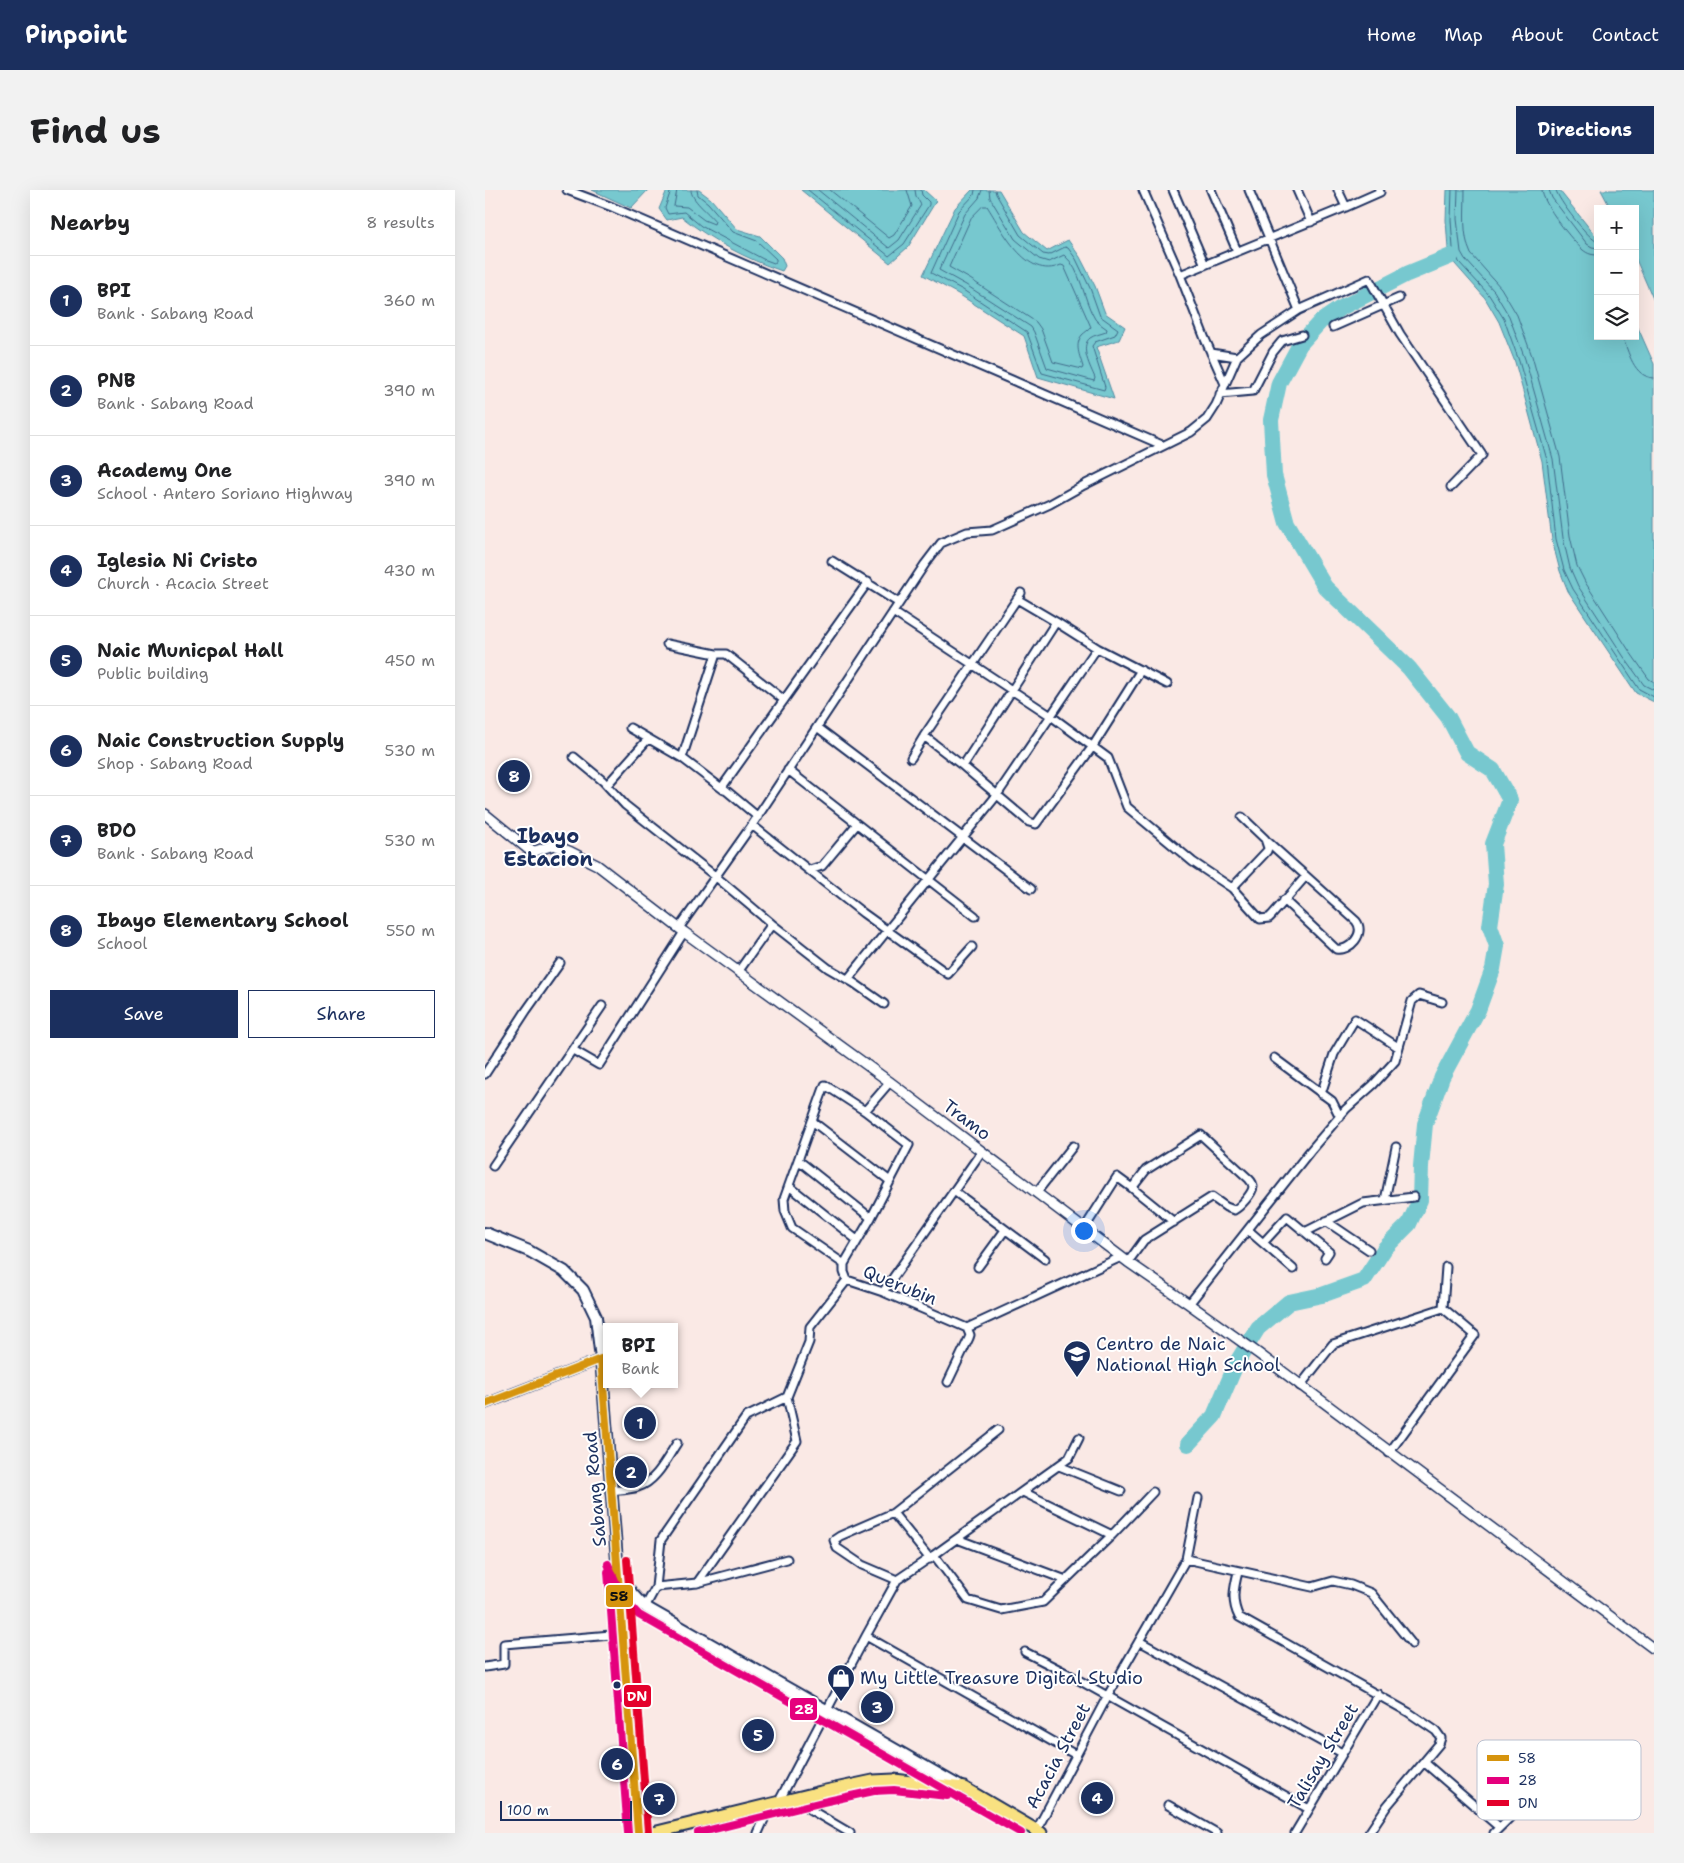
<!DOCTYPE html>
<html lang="en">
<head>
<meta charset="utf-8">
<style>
	:root { --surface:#fff; --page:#f2f2f2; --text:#202124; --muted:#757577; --line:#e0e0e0; --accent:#1b2f5e }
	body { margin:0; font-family:"Shantell Sans",sans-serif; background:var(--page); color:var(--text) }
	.controls { position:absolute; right:15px; top:15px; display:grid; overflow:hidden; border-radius:0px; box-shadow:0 5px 20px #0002 }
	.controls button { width:45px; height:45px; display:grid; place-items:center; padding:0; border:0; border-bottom:1px solid var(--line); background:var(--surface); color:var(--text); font:25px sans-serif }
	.scale { position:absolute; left:15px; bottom:12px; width:132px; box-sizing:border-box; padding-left:5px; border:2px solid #1b2f5e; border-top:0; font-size:14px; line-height:18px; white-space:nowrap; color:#1b2f5e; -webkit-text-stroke:4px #fff; paint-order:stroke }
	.you { position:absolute; left:598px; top:1040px; width:18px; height:18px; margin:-12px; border:4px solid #fff; border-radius:50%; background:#1a73e8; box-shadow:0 0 0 8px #1a73e833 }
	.badge { display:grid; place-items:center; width:32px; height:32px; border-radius:50%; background:var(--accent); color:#fff; font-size:16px; font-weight:700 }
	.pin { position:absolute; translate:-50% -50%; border:2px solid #fff; box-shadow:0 1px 5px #0006 }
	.popup { position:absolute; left:118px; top:1133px; width:75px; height:65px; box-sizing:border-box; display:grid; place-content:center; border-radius:0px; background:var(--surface); filter:drop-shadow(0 1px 4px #0005); font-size:16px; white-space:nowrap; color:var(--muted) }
	.popup b { font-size:19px; color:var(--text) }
	.popup::after { content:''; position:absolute; left:50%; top:100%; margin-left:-10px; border:10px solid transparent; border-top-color:var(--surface) }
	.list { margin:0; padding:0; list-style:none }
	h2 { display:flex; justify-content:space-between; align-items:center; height:65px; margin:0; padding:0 20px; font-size:21px }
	h2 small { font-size:16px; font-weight:400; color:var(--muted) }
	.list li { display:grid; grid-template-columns:32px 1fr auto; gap:15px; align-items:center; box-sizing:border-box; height:90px; padding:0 20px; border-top:1px solid var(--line) }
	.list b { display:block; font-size:19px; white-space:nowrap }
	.list p { margin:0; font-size:16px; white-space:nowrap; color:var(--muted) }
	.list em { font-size:16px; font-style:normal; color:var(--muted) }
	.actions { display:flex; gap:10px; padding:15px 20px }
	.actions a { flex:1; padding:11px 0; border:1px solid var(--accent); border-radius:0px; text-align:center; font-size:18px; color:var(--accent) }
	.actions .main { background:var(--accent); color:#fff }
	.icon { flex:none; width:28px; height:28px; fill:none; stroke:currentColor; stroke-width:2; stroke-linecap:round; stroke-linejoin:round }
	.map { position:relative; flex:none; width:1169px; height:1643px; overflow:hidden; border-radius:0px }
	header { display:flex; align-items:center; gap:30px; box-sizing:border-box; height:70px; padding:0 25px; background:var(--accent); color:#fff }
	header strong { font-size:24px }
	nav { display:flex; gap:28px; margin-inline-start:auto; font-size:18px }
	.intro { display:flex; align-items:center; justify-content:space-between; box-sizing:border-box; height:120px; padding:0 30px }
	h1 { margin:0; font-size:35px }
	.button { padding:12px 22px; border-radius:0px; background:var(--accent); color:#fff; font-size:18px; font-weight:700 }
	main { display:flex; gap:30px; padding:0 30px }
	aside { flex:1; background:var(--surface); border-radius:0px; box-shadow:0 5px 20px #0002 }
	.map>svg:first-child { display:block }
</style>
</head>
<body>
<header>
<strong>Pinpoint</strong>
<nav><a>Home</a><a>Map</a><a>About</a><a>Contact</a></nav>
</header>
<div class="intro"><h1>Find us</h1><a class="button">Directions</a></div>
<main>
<aside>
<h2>Nearby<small>8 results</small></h2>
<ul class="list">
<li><span class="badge">1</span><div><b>BPI</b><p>Bank · Sabang Road</p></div><em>360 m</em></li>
<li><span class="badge">2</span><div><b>PNB</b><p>Bank · Sabang Road</p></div><em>390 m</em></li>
<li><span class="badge">3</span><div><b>Academy One</b><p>School · Antero Soriano Highway</p></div><em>390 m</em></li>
<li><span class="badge">4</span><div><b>Iglesia Ni Cristo</b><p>Church · Acacia Street</p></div><em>430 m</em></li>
<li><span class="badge">5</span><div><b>Naic Municpal Hall</b><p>Public building</p></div><em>450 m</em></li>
<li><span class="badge">6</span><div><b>Naic Construction Supply</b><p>Shop · Sabang Road</p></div><em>530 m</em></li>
<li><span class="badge">7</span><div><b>BDO</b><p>Bank · Sabang Road</p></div><em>530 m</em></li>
<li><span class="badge">8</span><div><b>Ibayo Elementary School</b><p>School</p></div><em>550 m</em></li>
</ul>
<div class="actions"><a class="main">Save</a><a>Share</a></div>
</aside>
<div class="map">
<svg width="1169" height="1643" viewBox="0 0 1169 1643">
	<rect width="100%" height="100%" fill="#fae9e5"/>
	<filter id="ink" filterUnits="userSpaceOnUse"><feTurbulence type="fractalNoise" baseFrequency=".02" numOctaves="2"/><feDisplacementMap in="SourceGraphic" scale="10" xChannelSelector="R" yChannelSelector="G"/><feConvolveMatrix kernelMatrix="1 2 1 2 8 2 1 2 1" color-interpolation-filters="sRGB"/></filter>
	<g filter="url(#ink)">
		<path fill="#77c8cf" stroke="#528ba2" d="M 107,0 L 163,0 L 146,18 Z
			M 182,0 L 214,0 L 226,9 L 252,39 L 275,46 L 297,68 L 300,76 L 297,81 C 261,69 226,50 197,27 L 182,30 L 174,19 Z
			M 316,0 L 439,0 L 451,11 L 423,57 L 405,73 Z
			M 487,0 L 514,0 L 539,42 L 562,61 L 583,50 L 595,67 L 610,96 L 620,123 L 640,137 L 634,150 L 611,157 L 629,209 L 553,187 L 539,146 L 475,105 L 438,85 L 470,18 Z
			M 962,0 L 1074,0 L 1113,49 L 1113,146 L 1150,146 L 1150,131 L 1169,174 L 1169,512 L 1151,503 L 1083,401 L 1075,381 L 1067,350 L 1057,271 L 1030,172 L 1014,132 L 1000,108 L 970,74 L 966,66 L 963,59 L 961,30 Z
			M 1116,0 L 1169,0 L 1169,111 L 1150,67 L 1150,19 L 1126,19 Z"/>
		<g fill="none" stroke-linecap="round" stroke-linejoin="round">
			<path stroke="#406c8b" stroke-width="1" d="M 186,0 L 180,18 L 183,24 L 199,22 L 216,36 L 278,69 L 289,73 L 291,72 L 291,69 L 272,51 L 248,42 L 223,13 L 213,5 L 212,0
				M 192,0 L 189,16 L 202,17 L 219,30 L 229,34 L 230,31 C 223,22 206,10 206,0
				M 323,0 L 404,66 L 419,54 L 444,15 L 444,12 L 437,5 L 436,0
				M 333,0 L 404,58 L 414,50 L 436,15 L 431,6 L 430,0
				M 345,0 L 404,48 L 409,45 L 427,16 L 422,0
				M 490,0 L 489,5 L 474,21 L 446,83 L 478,100 L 542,142 L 557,183 L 619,200 L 620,197 L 607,156 L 610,152 L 630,145 L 633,139 L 615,126 L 605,98 L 591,69 L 583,58 L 580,57 L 564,65 L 558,64 L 535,45 L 511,4 L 510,0
				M 497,0 L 494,8 L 480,24 L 454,80 L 481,95 L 546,137 L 549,142 L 562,178 L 609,191 L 610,188 C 606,178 594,157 605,148 C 609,145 616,144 621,142 L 622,139 C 618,136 613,133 610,129 C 598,110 597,80 579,65 L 564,72 L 554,69 L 530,49 L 505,8 L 504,0
				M 967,0 L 966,30 L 968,58 L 971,64 L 974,72 L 1004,105 L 1019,129 L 1034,171 L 1062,270 L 1071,349 L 1079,380 L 1088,399 L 1154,499 L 1169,507
				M 973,0 L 972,29 L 976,62 L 980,69 L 1009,101 L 1024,126 L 1040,169 L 1068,269 L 1078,348 L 1085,378 L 1093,396 L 1139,467 L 1159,495 L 1169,500
				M 980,0 C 980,21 977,45 986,64 L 1016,98 L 1032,125 L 1047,166 L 1075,267 L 1085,346 L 1092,376 L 1100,392 L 1145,462 L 1164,489 L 1169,492
				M 1057,0 C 1057,13 1088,52 1098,60 C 1103,64 1107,65 1113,65
				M 1064,0 L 1067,8 L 1102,54 L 1107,57 L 1113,58
				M 1071,0 C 1072,9 1105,51 1113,52
				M 498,16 L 502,16 C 517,39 541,91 576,75 L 579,76 L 606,137 C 604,140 600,142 597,145 C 589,155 595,166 598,177 L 597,179 L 568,172 L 556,139 L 551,132 L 485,89 L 464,77 L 486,28 Z
				M 1137,146 C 1144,162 1148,187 1169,188"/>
			<path stroke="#77c8cf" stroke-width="16" d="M 703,1254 L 729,1226 L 752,1172 L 773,1138 L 804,1112 L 837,1105 L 879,1090 L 900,1058 L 924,1034 L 935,1010 L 936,976 L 940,934 L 957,887 L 993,820 L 1008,779 L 1012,756 L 1005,736 L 1011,694 L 1008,654 L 1025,610 L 1008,580 L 982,563 L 963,527 L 924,478 L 840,397 L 802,333 L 789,285 L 786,230 L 794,193 L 815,154 L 835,132 L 854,119 L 922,84 L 966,66"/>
			<g stroke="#1b2f5e" stroke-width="11">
				<path id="minor" d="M 82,0 L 127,17 L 677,255
					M 658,0 L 695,85
					M 688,0 L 720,75
					M 726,0 L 752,61
					M 764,0 L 814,120
					M 812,0 L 826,32
					M 853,0 L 861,17
					M 848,137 L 914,108
					M 726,163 L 752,167
					M 740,194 L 720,149 L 695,85 L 861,17 L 895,2 L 894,0
					M 735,204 L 768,201 L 788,162 L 797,151 L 817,145
					M 347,371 L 414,413
					M 408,422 L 566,526 L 623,568 L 642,617 L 708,672 L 747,698 L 775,729 L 784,728 L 787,725 L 821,686 L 871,731 C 881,743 865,762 851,759 L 799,710
					M 571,432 L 612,458 L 682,494
					M 182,454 L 231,464 L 241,464 L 299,510
					M 231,464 L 197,568 L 239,600
					M 332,537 L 546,699
					M 145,538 L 197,568
					M 439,546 L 478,576 L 544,632 L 551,634 L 608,556 L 656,480
					M 89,567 L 118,591 L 140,615 L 230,686 L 287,734 L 343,778 L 369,793 L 399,814
					M 426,568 L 439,546 L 536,403
					M 478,576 L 571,432 L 532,409
					M 303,580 L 490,726
					M 122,595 L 163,549
					M 273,627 L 237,597 L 383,392
					M 267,635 L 378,723 L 463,784 L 487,757
					M 782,651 L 821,686
					M 325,680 L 337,676 L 372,634
					M 747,698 L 782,661 L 783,658 L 780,649 L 757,627
					M 194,738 L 267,635 L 440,374 L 456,353 L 482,342 L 507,340 L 565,314 L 599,295 L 706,242 L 722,229 L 731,215 L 752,167 L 776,145 L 814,120 L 884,89 L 915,144 L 997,265 L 966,297
					M 253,782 L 287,734
					M 363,789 L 512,605 L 612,458
					M 88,860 L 114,875 L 199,742
					M 789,868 L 847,911 L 855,927
					M 0,884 L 41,821 L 75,773
					M 340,895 L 380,921 L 424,955 L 386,1028 L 359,1074 L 307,1038 L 300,1021 L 299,1009 Z
					M 836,904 L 849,864 L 870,829 L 913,857
					M 380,921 L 405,892
					M 327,931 L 405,991
					M 313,970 L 386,1028
					M 8,976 L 117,816
					M 304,996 L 372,1050
					M 469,1001 L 560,1069
					M 551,1003 L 588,956
					M 900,1010 L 911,957
					M 841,1031 L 884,1060
					M 599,1039 L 632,987 L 647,998
					M 763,1040 L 808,1079
					M 820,1042 L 878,1013 L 929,1007
					M 778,1053 L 802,1027 L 844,1062 L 840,1068
					M 643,1072 L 659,1050 L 727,1007 L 741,1017 L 749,1020 C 755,1017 767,1004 768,997 C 768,994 766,991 764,989 L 716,945 L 661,980 L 647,998 L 689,1032
					M 359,1074 L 359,1082 L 362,1090
					M 493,1077 L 520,1040
					M 398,1102 L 497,961
					M 704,1114 L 825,961 L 861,919 L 888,895 L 910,871 L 927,811 L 934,805 L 957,812
					M 463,1192 L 484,1148 L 485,1145 L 482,1138
					M 815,1196 L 848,1154 L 958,1118 L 961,1077
					M 904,1263 L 990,1145 L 958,1118
					M 574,1276 L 636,1301
					M 125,1301 C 134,1300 144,1300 153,1297 C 171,1292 182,1268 192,1253
					M 408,1323 L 355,1346 L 349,1350 L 352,1358 L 377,1375 L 412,1390
					M 627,1345 L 668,1302
					M 472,1349 L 581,1390
					M 449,1365 L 483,1410 L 516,1420 L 558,1412 L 627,1345 L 538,1302
					M 445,1369 L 408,1323 L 513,1240
					M 701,1369 L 827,1397 L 848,1391 L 866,1395 L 886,1403 L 927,1454
					M 753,1382 C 749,1398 746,1411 754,1427 L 923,1522 L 951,1541 L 956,1548 L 954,1554 L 902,1616 L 884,1643
					M 212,1393 L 312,1251 L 302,1207
					M 171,1397 L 176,1350 L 261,1227 L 302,1207 L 324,1152 L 325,1137 L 362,1090 L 398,1102 L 482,1138 L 636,1067
					M 160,1417 L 171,1397 L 212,1393 L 302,1369
					M 381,1446 L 591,1565
					M 654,1451 L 857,1563
					M 540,1462 L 583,1484 L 824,1619
					M 0,1477 L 19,1474 L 19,1454 L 138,1444
					M 940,1573 L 1014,1637
					M 307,1609 L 365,1643
					M 293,1613 L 381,1446 L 412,1390 L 449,1365 L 584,1268 L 594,1248
					M 683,1615 L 732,1643
					M 273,1643 L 286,1614
					M 550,1643 L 622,1507 L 701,1369 L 713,1308
					M 810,1643 L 893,1504
					M 1009,1643 L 1054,1599"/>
			</g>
			<g stroke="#1b2f5e" stroke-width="12">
				<path id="tertiary" d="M 0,624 L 43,659 L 50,661 L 69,655 L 86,662 L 112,675 L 199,742 L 405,892 L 643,1072 L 704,1114 L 774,1164 L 1169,1459
					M 0,1214 L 116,1169"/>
			</g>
			<g stroke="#1b2f5e" stroke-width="14">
				<path id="secondary" d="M 0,1043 L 44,1061 L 79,1081 L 98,1100 L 111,1127 L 116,1169 L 132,1371 L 153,1643
					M 136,1384 C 142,1399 151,1411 164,1419 L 476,1597"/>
			</g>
			<g stroke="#1b2f5e" stroke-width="15">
				<path id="primary" d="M 168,1643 L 336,1602 L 388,1591 L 409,1590 L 479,1598 L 556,1643"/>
			</g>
			<use href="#minor" stroke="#fff" stroke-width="7"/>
			<use href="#tertiary" stroke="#fff" stroke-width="9"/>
			<use href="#secondary" stroke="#fff" stroke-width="10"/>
			<use href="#primary" stroke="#f9e181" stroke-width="11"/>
			<g stroke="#fff" stroke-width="11">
				<path id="bus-1" d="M 116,1169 L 153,1643
					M 0,1214 L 116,1169"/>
			</g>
			<g stroke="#fff" stroke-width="11">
				<path id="bus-2" d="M 123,1374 L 137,1407 L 154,1425 L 536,1643
					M 123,1382 L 143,1643
					M 213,1643 L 338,1612 L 389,1601 L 409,1600 L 462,1606"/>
			</g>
			<g stroke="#fff" stroke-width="11">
				<path id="bus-3" d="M 142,1370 L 163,1642"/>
			</g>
			<use href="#bus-1" stroke="#d6940e" stroke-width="8"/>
			<use href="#bus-2" stroke="#e5007d" stroke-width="8"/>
			<use href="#bus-3" stroke="#e4002b" stroke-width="8"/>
		</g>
	</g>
	<defs>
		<g id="school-pin" transform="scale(1.4375)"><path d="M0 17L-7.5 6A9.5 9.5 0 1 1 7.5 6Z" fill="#1b2f5e" stroke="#fff"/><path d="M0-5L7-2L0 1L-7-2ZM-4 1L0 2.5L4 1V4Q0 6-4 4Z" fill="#fff"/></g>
		<g id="shop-pin" transform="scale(1.4375)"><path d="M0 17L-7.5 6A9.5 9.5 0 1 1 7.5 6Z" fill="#1b2f5e" stroke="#fff"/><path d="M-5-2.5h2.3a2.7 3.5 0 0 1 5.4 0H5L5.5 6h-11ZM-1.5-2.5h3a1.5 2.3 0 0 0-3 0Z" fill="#fff"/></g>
	</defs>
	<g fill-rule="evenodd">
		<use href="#school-pin" x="592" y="1164"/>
		<use href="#shop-pin" x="356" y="1488"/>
	</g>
	<circle fill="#1b2f5e" stroke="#fff" stroke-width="2" cx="132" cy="1495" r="4.5"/>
	<g text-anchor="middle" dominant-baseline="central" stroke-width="4" stroke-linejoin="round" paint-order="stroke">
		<g font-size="18" fill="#1b2f5e" stroke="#fff">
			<text transform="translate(482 930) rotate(37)">Tramo</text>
			<text transform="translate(415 1095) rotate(22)">Querubin</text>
			<text transform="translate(110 1299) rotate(-95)">Sabang Road</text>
			<text transform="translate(573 1566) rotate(-62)">Acacia Street</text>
			<text transform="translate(838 1566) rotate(-59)">Talisay Street</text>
		</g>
		<g font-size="18" fill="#1b2f5e" stroke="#fff" text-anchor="start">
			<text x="611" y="1154">Centro de Naic<tspan x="611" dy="21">National High School</tspan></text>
			<text x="375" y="1488">My Little Treasure Digital Studio</text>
		</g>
		<g font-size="20" font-weight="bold" fill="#1b2f5e" stroke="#fff">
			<text x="63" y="646">Ibayo<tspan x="63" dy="23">Estacion</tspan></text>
		</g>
	</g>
	<rect x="992" y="1550" width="164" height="80" rx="8" fill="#fff" stroke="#bbc1cf" stroke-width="1"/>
	<rect x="1002" y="1565" width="22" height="6" fill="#d6940e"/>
	<rect x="1002" y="1587" width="22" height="7" fill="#e5007d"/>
	<rect x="1002" y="1610" width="22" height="6" fill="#e4002b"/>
	<g font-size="14" fill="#1b2f5e">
		<text x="1033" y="1573">58</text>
		<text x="1033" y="1595">28</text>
		<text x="1033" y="1618">DN</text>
	</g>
	<g stroke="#fff" stroke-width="2">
		<rect x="120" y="1394" width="29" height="24" rx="5" fill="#d6940e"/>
		<rect x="138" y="1494" width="29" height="24" rx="5" fill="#e4002b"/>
		<rect x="304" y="1507" width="29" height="24" rx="5" fill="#e5007d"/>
	</g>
	<g font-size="14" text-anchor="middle" font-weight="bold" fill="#fff">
		<text x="152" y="1511">DN</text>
		<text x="319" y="1524">28</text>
	</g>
	<g font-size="14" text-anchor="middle" font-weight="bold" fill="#111">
		<text x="134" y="1411">58</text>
	</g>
</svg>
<div class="controls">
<button>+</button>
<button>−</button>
<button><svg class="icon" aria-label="layers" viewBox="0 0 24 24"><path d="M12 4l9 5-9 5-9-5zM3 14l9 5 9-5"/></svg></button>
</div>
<div class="scale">100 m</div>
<div class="you"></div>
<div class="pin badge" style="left:155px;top:1233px">1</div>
<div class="popup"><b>BPI</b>Bank</div>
<div class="pin badge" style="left:146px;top:1282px">2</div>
<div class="pin badge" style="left:392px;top:1517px">3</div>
<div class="pin badge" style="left:612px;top:1608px">4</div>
<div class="pin badge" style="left:273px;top:1545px">5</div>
<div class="pin badge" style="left:132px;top:1574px">6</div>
<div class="pin badge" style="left:174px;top:1609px">7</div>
<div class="pin badge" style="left:29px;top:586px">8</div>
</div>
</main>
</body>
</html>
